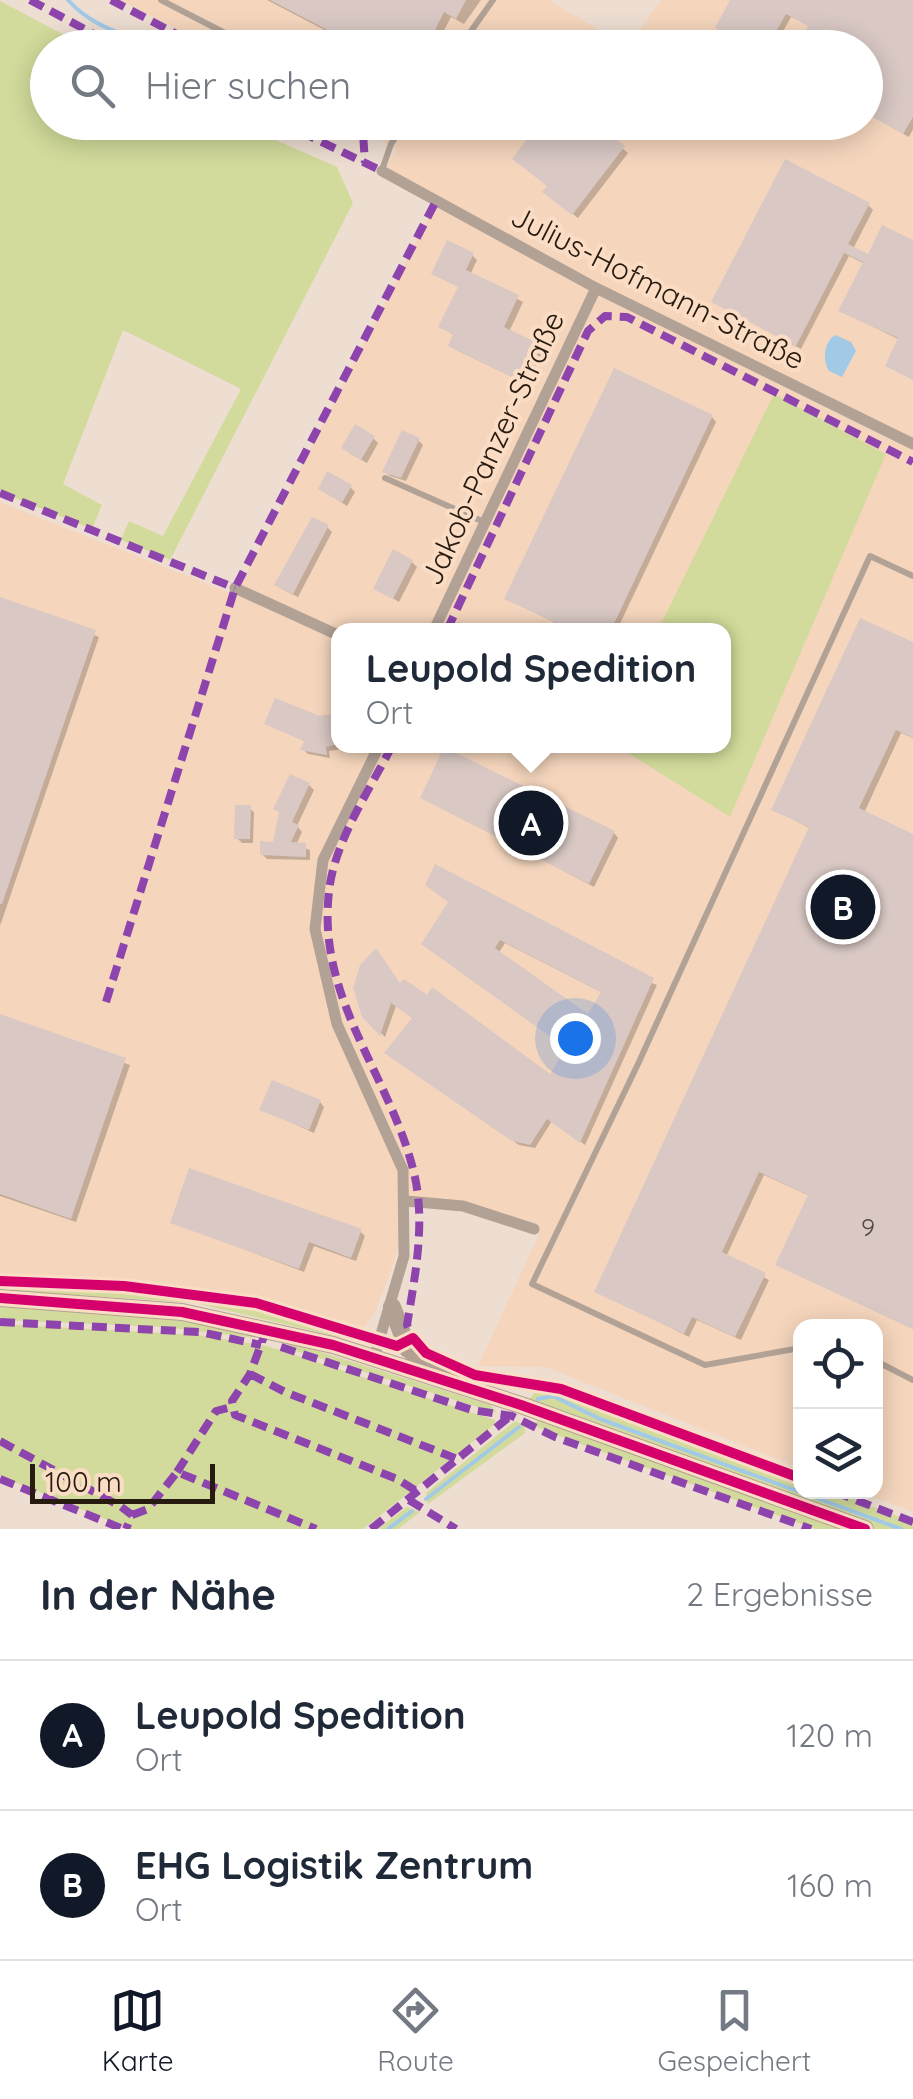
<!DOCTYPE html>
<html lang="de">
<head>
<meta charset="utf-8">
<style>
	:root { --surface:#fff; --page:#f2f2f3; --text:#1f2937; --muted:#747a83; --line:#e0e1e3; --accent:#111827 }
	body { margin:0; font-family:Quicksand,sans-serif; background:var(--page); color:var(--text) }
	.controls { position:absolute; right:30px; bottom:30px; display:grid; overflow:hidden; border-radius:20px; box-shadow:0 5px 25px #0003 }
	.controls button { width:90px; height:90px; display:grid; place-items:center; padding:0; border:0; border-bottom:2px solid var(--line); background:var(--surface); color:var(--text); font:50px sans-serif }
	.scale { position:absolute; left:30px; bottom:25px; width:185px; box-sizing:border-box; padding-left:10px; border:5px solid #271a0f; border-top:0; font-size:28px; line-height:35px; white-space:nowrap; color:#271a0f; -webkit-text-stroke:8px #fbddc5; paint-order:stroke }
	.you { position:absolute; left:575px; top:1038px; width:35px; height:35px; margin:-25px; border:8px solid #fff; border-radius:50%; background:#1a73e8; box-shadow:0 0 0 15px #1a73e833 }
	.badge { display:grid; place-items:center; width:65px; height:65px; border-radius:50%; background:var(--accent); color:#fff; font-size:32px; font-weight:700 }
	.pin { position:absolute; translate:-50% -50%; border:5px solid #fff; box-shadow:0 2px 10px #0006 }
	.popup { position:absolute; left:331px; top:623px; width:400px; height:130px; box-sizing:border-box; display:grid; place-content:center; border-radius:20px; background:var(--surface); filter:drop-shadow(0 2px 8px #0005); font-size:32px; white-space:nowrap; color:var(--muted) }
	.popup b { font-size:38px; color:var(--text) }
	.popup::after { content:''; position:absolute; left:50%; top:100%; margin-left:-20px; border:20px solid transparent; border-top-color:var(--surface) }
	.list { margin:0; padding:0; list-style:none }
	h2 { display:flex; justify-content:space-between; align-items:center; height:130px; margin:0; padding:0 40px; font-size:42px }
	h2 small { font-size:32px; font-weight:400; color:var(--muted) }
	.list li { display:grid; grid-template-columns:65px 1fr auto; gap:30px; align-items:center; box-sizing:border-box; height:150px; padding:0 40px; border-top:2px solid var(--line) }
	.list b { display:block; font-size:38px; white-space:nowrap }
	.list p { margin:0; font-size:32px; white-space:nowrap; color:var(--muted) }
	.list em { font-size:32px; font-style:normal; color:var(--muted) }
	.icon { flex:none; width:55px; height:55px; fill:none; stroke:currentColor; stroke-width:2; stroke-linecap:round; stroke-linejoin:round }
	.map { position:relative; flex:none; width:913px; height:1529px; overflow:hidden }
	.search { position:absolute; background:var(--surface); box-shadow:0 5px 25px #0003; left:30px; right:30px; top:30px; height:110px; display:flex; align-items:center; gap:25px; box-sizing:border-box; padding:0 35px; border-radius:55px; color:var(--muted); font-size:38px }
	.sheet { height:430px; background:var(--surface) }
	nav { display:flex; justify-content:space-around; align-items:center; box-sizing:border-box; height:140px; border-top:2px solid var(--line); background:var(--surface); font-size:28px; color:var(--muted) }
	nav a { display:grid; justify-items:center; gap:5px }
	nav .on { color:var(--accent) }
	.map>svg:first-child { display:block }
</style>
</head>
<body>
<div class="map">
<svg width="913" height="1529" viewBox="0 0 913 1529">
	<rect width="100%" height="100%" fill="#eeded2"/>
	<path fill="#f5d6bd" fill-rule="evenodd" d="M 120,0 L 549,0 L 627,47 L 211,47 Z
		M 661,0 L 913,0 L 913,1512 L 860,1492 L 876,1492 L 876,1326 L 800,1326 L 800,1468 L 545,1367 L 478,1366 L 540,1232 L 463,1205 L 406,1200 L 407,1222 L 388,1279 L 375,1313 L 361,1332 L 274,1304 L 211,1290 L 115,1279 L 0,1274 L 0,502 L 236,595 L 436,201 L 382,171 L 397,150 L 355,123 L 866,122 L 866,48 L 628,47 ZM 338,630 L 724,630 L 724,746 L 338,746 Z"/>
	<path fill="#d2db9b" d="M 0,1 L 87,47 L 48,48 L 48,122 L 237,123 L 337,167 L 353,203 L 170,560 L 121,540 L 129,521 L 163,536 L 241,389 L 123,330 L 63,484 L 102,505 L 92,529 L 0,492 Z
		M 774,394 L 886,454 L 730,817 L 617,746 L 724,746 L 724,630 L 658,630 Z
		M 0,1284 C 119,1287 239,1297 353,1334 L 339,1337 L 195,1303 L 0,1290 Z
		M 0,1305 L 181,1319 L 257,1338 L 163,1327 L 0,1320 Z
		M 0,1324 L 199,1335 L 267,1346 L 495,1420 L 495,1424 L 363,1529 L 129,1529 L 0,1476 Z
		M 295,1344 L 491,1405 L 497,1413 L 283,1347 Z
		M 540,1385 L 800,1478 L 800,1492 L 835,1492 L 913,1522 L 913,1529 L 869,1529 L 529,1400 Z
		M 541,1420 L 861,1529 L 815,1529 L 556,1435 L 537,1427 L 535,1422 Z
		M 515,1421 L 524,1425 L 525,1433 L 428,1504 L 426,1493 Z
		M 407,1507 L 420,1512 L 398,1529 L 378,1529 Z"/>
	<path fill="#a2cae7" d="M 835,335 L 851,342 L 856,351 L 842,377 L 829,371 C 822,360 824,342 835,335 Z"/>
	<path fill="#0003" fill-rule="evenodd" d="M 267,0 L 481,0 L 464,24 L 451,17 L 435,48 L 359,48 Z
		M 733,0 L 902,0 L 913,6 L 913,129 L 909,137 L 866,113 L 866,92 L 879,68 L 866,60 L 866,48 L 791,17 L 774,48 L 750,48 Z
		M 591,122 L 628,153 L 578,218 L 550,196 Z
		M 868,205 L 873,210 L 853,249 L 869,257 L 913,245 L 913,380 L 888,365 L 900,340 L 841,311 L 865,264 L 849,256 L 801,349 L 714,302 Z
		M 472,255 L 477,260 L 470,275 L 523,302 L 509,332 L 543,351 L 527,384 L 456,350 L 451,345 L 455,336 L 442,327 L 460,288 L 434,273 Z
		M 712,417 L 716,422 L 617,630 L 569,630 L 507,598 Z
		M 373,438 L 378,443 L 367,463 L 349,453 Z
		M 418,440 L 423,445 L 406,481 L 390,476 L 385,471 Z
		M 350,487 L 355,492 L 347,506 L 321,489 Z
		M 327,527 L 332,532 L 298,597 L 282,589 L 277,584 Z
		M 412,562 L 417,567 L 399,602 L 376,588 Z
		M 0,599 L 99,637 L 0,926 Z
		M 913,645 L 913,738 L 901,733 L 864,813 L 913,836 L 913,1329 L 778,1264 L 810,1196 L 764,1175 L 726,1257 L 769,1280 L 741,1340 L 697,1320 L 689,1337 L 597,1291 L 811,829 L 774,809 Z
		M 338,714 L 338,746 L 360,746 L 329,751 L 330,758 L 308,754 L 303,749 L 306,742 L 267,723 Z
		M 309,785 L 314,790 L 297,826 L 302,832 L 296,845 L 310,850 L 310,860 L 267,859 L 262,854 L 275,844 L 281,813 Z
		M 423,797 L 614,833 L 618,838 L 594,887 Z
		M 249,808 L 254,812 L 253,843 L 242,843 L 237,838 Z
		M 451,902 L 657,985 L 585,1145 L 552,1121 L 535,1148 L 519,1145 L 392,1057 L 414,1019 L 396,1006 L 385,1037 L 364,1016 L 401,986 L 551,1077 L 568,1048 ZM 505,943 L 603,993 L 589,1018 L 498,954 Z
		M 0,1017 L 130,1065 L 76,1222 L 0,1196 Z
		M 320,1102 L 324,1107 L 314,1133 L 262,1109 Z
		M 173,1222 L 360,1231 L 365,1236 L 356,1261 L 314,1246 L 304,1272 Z"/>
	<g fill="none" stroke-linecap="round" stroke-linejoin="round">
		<path stroke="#a2cae7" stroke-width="4" d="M 68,0 C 92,27 121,32 153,48
			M 310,122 L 346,138
			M 538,1399 L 553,1396 L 600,1419 L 901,1529
			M 426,1499 L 519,1427
			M 388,1529 L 412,1511"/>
	</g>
	<path fill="#d9c8c4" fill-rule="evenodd" d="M 270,0 L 466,0 L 456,19 L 444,12 L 426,48 L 362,48 Z
		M 730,0 L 913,0 L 913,117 L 903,134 L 866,113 L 866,87 L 877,67 L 866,60 L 866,48 L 796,48 L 808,26 L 786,14 L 767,48 L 750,48 L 715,28 Z
		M 519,122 L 595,122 L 625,146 L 572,215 L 542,192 L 547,186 L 512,159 L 532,132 Z
		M 785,159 L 870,203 L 848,244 L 868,254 L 882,225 L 913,240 L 913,380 L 885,366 L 898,338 L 838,311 L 863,262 L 844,253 L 796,346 L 711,302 Z
		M 447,240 L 474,253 L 466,270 L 519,295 L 504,327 L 540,344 L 522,382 L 448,346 L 453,334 L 438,327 L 458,287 L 431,274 Z
		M 614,368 L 713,415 L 611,630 L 571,630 L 504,599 Z
		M 355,424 L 375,436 L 361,460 L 341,448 Z
		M 402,430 L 420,438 L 401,478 L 382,472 Z
		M 327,471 L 352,485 L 342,503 L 318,489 Z
		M 312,517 L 329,525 L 293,594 L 274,585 Z
		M 393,549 L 413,560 L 393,599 L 373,589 Z
		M 0,597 L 96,630 L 2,904 L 0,904 Z
		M 860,618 L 913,642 L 913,738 L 896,730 L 859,808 L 913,834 L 913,1329 L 775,1265 L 808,1195 L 759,1172 L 722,1252 L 766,1273 L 735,1337 L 692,1317 L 684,1334 L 594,1292 L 809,827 L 771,810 Z
		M 275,698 L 320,716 L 338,713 L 338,744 L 326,747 L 327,755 L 300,750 L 304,741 L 264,724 Z
		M 444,747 L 615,831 L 589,884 L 420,798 Z
		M 290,774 L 310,783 L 292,822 L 299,825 L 291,842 L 306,843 L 306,857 L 260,855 L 260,841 L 273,842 L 279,812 L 273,809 Z
		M 235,805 L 251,805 L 250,839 L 234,839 Z
		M 435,864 L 654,978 L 580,1143 L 547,1119 L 530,1145 L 512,1141 L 384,1053 L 412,1018 L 391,1003 L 380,1036 L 362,1017 L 353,988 L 360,965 L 376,948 L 400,983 L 404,979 L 427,995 L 432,987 L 550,1074 L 566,1048 L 421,944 L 448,902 L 425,885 ZM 500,940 L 601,992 L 588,1014 L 495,948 Z
		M 0,1014 L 126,1058 L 71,1219 L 0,1194 Z
		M 272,1080 L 321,1100 L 309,1130 L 259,1110 Z
		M 189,1168 L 362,1229 L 351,1258 L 309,1242 L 299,1269 L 170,1223 Z"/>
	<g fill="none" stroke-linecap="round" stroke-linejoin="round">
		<path stroke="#b2a296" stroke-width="6" d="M 161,0 L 254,48
			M 459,48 L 493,0
			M 382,170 L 391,144 L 404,124 L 400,122
			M 385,478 L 484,522
			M 800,1348 L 705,1365 L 532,1284 L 638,1064 L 870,556 L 913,576
			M 876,1361 L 913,1380"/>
		<path stroke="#b2a296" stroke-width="11" d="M 382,171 L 596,288 L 913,444
			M 235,588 L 338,635
			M 434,630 L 596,288
			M 406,1201 L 463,1206 L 534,1229
			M 374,1358 L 404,1256 L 403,1170 L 337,1024 L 315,929 L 323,860 L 379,746"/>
		<path stroke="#b2a192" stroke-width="18" d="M 0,1298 L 182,1312 L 333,1345 L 521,1405 L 865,1529
			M 392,1307 L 408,1349 L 442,1372"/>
		<path stroke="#8e44ad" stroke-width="8" stroke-dasharray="15 8" stroke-linecap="butt" d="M 30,0 L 120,48
			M 111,0 L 203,48
			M 280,122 L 382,171
			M 348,122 L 363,133 L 365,163
			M 0,493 L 235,588
			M 447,630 L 588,331 L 605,316 L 627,317 L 913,462
			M 392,746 C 370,789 338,836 330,884 C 313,996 390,1073 414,1173 C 426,1222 415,1276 407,1325 L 413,1338
			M 106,1002 L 235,588 L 436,201
			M 0,1322 L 200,1332 L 261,1345
			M 267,1328 L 250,1374 L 232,1401 L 235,1415 L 397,1479 L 418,1492
			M 281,1347 L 472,1410 L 512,1416 L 555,1437 L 811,1529
			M 250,1374 L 285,1392 L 460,1460
			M 0,1441 L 120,1506 L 132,1515 L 126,1529
			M 177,1472 L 216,1411 L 231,1407
			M 0,1479 L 123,1529
			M 835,1492 L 913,1522
			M 409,1500 L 456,1529
			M 132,1515 L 148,1509 L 177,1472 L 316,1529
			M 371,1529 L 514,1413"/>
		<g stroke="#fbddc5" stroke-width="16">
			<path id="cycleway" d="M 0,1281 L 124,1286 L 256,1303 L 397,1346 L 413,1338 L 426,1353 L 475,1375 L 561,1389 L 800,1478
				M 0,1298 L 182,1312 L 333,1345 L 521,1405 L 865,1529"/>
		</g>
		<use href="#cycleway" stroke="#d6006c" stroke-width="10"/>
	</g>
	<g text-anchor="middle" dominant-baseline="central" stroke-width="8" stroke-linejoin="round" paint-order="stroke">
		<g font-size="25" fill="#55473e">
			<text x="868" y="1226">9</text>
		</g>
		<g font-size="30" fill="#271a0f" stroke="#fbddc5">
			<text transform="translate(658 287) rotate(27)">Julius-Hofmann-Straße</text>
			<text transform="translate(492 448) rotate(-65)">Jakob-Panzer-Straße</text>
		</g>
	</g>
</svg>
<div class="controls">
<button><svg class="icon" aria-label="locate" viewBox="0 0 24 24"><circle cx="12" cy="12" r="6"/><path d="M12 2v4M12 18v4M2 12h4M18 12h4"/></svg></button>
<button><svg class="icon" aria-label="layers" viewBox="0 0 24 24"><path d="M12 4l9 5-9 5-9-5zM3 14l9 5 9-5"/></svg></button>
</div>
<div class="scale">100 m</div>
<div class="you"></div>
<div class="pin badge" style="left:531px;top:823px">A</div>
<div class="popup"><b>Leupold Spedition</b>Ort</div>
<div class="pin badge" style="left:843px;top:907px">B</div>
<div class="search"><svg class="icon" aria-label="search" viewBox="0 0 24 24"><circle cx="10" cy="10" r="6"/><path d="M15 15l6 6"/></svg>Hier suchen</div>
</div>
<section class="sheet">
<h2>In der Nähe<small>2 Ergebnisse</small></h2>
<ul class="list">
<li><span class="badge">A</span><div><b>Leupold Spedition</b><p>Ort</p></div><em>120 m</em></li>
<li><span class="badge">B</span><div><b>EHG Logistik Zentrum</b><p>Ort</p></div><em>160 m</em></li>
</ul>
</section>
<nav>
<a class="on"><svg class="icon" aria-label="map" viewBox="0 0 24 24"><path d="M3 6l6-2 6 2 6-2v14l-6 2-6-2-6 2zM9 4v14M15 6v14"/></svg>Karte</a>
<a><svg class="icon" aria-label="directions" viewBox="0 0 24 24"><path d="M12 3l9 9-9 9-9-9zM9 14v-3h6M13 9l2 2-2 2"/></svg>Route</a>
<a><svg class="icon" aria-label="saved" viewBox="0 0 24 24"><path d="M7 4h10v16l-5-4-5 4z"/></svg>Gespeichert</a>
</nav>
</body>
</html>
